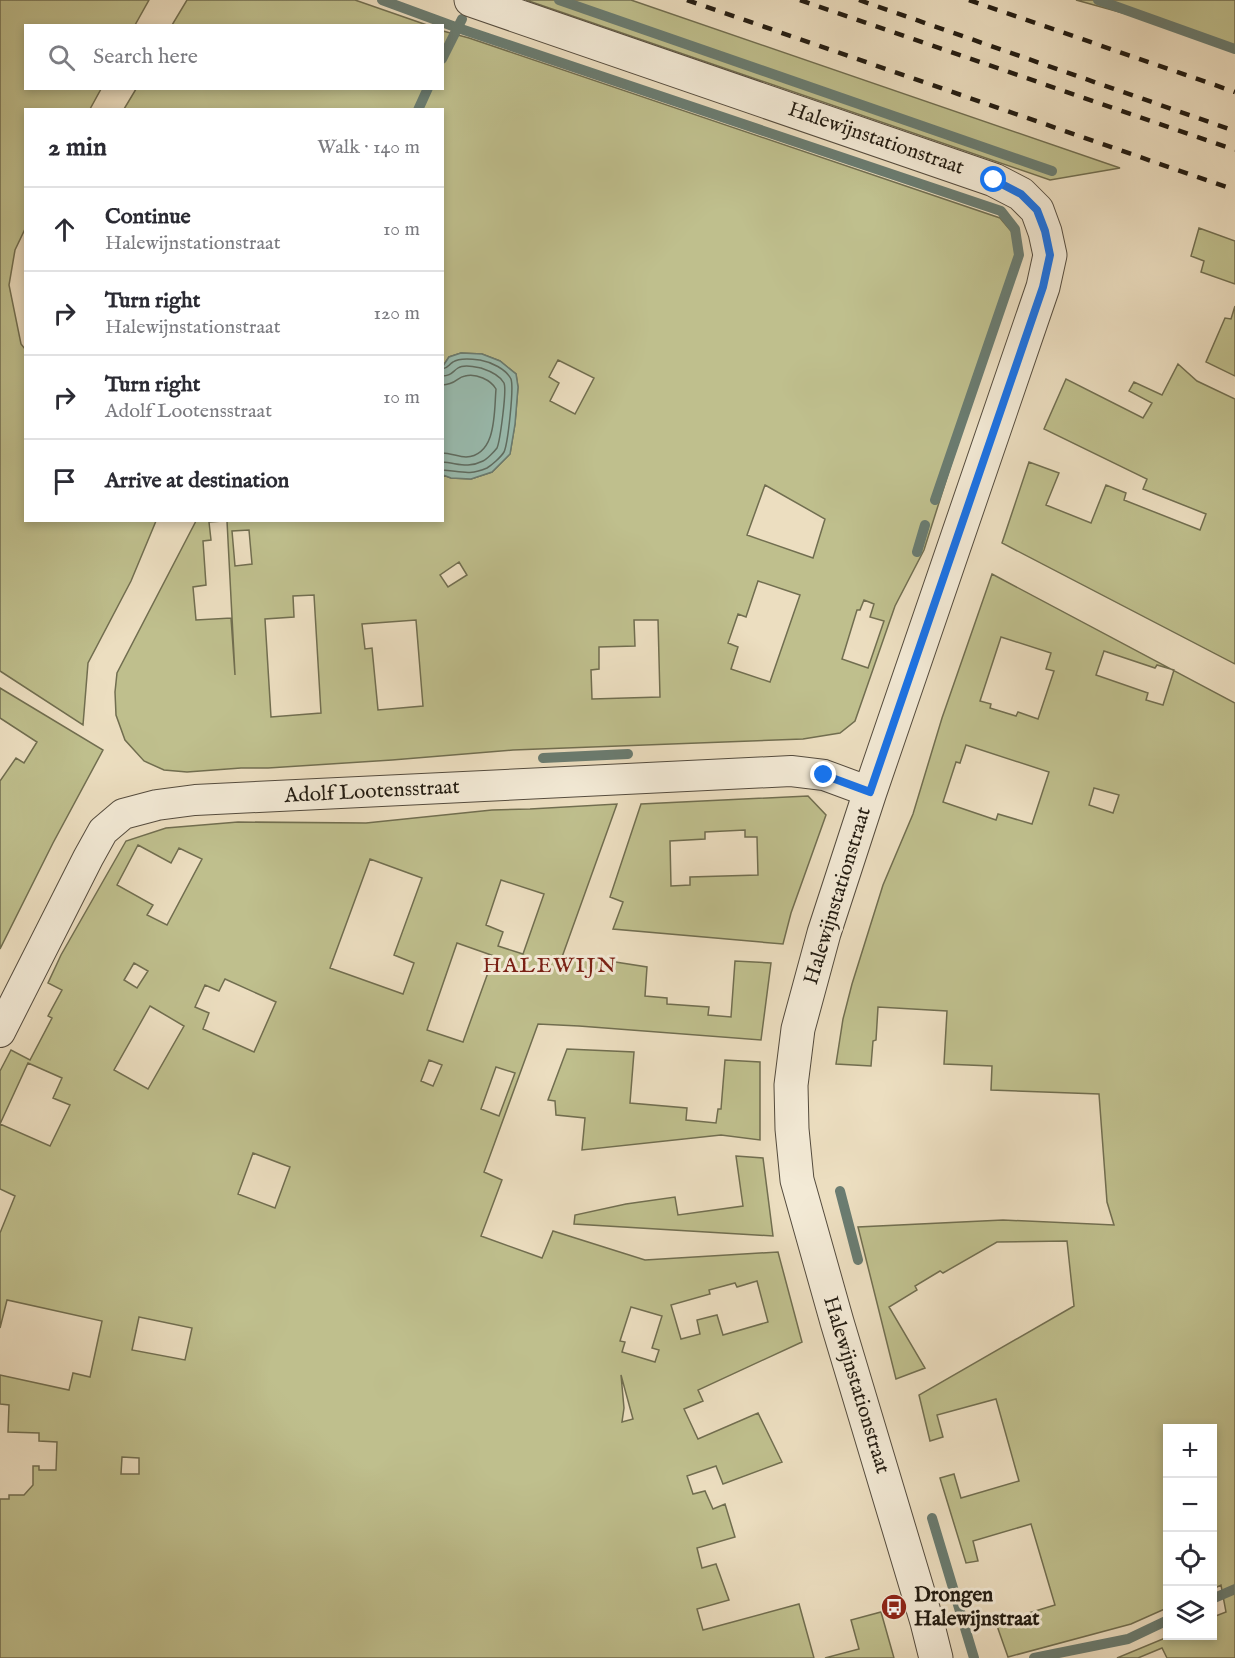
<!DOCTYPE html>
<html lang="en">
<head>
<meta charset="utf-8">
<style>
	:root { --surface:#fff; --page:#f2f2f3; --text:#2b2b33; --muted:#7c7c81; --line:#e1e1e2 }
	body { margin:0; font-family:"IM FELL English",serif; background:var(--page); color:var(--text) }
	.controls { position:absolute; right:18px; bottom:18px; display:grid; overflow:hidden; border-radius:0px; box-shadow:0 3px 9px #0003 }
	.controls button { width:54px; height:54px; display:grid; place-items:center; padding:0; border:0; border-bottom:2px solid var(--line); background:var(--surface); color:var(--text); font:30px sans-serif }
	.stop { position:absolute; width:18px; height:18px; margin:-14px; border:4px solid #1a73e8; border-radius:50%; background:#fff }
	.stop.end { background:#1a73e8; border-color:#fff; box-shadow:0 2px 6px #0008 }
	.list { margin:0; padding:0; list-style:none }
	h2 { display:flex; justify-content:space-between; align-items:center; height:78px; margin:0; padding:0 24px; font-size:26px }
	h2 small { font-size:20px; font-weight:400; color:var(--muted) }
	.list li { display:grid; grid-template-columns:39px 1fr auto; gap:18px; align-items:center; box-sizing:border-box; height:84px; padding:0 24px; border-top:2px solid var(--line) }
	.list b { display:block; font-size:22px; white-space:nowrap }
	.list p { margin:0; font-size:20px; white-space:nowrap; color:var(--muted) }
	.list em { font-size:20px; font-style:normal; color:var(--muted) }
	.icon { flex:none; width:33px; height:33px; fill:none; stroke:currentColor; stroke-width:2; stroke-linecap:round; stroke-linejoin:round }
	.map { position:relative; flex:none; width:1235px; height:1658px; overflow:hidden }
	.search { position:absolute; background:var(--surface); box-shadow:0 3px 9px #0003; left:24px; top:24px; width:420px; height:66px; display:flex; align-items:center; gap:15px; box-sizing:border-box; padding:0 21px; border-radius:0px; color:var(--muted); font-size:22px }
	.panel { position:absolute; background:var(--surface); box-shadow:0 3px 9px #0003; left:24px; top:108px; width:420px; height:414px; border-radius:0px }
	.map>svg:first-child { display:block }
</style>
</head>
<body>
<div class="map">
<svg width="1235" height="1658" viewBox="0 0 1235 1658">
	<rect width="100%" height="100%" fill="#ecdec0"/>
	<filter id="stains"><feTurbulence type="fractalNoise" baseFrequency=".00333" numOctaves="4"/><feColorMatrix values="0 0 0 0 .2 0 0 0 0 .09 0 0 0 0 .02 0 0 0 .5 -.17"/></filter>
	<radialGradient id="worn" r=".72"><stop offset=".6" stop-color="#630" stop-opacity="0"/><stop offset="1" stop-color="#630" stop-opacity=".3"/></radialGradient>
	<path fill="#bfbf8d" stroke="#716e50" stroke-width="1.5" fill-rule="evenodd" d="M 0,0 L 149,0 L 135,25 L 26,26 L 26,88 L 101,89 L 90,109 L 26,110 L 25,229 L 15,250 L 9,285 L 21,344 L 25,349 L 26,520 L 156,521 L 131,581 L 88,663 L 83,725 L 0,671 Z
		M 187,0 L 355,0 L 427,25 L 172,25 Z
		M 526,0 L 631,0 L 1120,168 L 1050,180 Z
		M 1076,0 L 1235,0 L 1235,49 L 1159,23 Z
		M 443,31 L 469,38 L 1000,218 L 1016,237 L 1016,260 L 924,550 L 895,606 L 855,721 L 840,733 L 803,739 L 513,750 L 392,760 L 268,768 L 241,768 L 187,772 L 164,770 L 144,761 L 125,740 L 116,715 L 115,692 L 117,673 L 196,521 L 223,521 L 209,522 L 211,540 L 203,541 L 206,585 L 193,587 L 196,620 L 231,618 L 235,675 L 227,521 L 442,520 L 443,475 L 451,478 L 471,479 L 492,472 L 510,454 L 515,424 L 518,387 L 516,374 L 500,361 L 482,354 L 461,353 L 449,357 L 443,366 L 442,110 L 124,109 L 136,89 L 442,88 ZM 558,360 L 594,378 L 575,414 L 550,401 L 559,383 L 549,377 ZM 765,485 L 825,519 L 813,558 L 747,535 ZM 249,530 L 252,564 L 235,566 L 232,531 ZM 459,562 L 467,575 L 448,587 L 440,575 ZM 758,581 L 800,595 L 770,682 L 731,669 L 738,647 L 728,643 L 738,614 L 746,617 ZM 314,595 L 321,713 L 271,717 L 265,619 L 294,617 L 293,596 ZM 864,600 L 874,604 L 870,617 L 884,621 L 868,668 L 842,659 L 857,610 L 860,610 ZM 416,620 L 423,706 L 378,710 L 372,648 L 365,649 L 362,624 ZM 634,620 L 658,620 L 660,697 L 592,699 L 591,670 L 599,669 L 599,647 L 635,646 Z
		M 1199,228 L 1235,241 L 1235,284 L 1201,272 L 1204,261 L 1191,256 Z
		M 1235,306 L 1235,376 L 1206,362 L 1225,318 L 1231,319 Z
		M 1178,364 L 1197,381 L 1235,399 L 1235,664 L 1002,543 L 1029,462 L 1059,473 L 1046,505 L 1091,523 L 1106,485 L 1126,493 L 1124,500 L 1200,530 L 1206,514 L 1143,489 L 1147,479 L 1044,429 L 1066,379 L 1143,418 L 1152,403 L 1129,391 L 1134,382 L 1162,395 Z
		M 992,574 L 1235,703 L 1235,1658 L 1167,1658 L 1162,1648 L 1138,1658 L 1117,1658 L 1170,1636 L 1212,1636 L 1213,1617 L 1226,1612 L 1221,1585 L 1213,1589 L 1212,1428 L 1168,1428 L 1167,1608 L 1131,1624 L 1008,1657 L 996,1623 L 1055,1605 L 1031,1524 L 973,1541 L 978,1561 L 966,1563 L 940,1478 L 954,1474 L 961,1498 L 1019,1481 L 996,1399 L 937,1415 L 943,1437 L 930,1441 L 919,1395 L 1074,1306 L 1067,1241 L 997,1242 L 943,1273 L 940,1271 L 915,1286 L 917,1290 L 889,1307 L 925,1368 L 896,1379 L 858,1227 L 1003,1220 L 1114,1225 L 1107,1202 L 1099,1094 L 991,1090 L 992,1066 L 944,1064 L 947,1011 L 878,1007 L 876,1040 L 873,1041 L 871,1066 L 836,1064 L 843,1019 L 852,984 L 883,885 L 913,814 L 942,718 ZM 1001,637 L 1051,653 L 1046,669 L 1054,671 L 1038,719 L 1018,712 L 1016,716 L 990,708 L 991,704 L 980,701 ZM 1104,651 L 1155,668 L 1157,665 L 1174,670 L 1163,705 L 1146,700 L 1148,693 L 1096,675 ZM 966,745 L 1049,772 L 1032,824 L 998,814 L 996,820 L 943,802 L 956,762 L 960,763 ZM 1094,788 L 1119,795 L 1113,813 L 1089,805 Z
		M 0,688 L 103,750 L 53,843 L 0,949 L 0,781 L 16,758 L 24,763 L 37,742 L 0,718 Z
		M 808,796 L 826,815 L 791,913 L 783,944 L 613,929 L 623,902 L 610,897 L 641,804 ZM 745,830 L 745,837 L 757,837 L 758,875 L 690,877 L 690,885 L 671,886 L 670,841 L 705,839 L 705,832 Z
		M 617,804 L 562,957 L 609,961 L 647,967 L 645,996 L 667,998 L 667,1004 L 709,1007 L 708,1015 L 731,1017 L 735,961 L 771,963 L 761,1040 L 579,1026 L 538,1024 L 484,1172 L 502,1180 L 481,1236 L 542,1258 L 553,1231 L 645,1260 L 778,1252 L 802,1342 L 698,1390 L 703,1401 L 684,1409 L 698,1439 L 758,1413 L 782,1462 L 723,1484 L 716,1466 L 687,1476 L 693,1494 L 705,1491 L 713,1509 L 725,1504 L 735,1537 L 697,1548 L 702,1568 L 716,1564 L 729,1600 L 697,1609 L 703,1630 L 799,1604 L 814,1658 L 0,1658 L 0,1499 L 9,1499 L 9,1495 L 24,1495 L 33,1485 L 33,1466 L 39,1466 L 39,1470 L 56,1470 L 57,1442 L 39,1441 L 39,1433 L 8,1432 L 9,1405 L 0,1404 L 0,1375 L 69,1390 L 73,1373 L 90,1377 L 102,1321 L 7,1300 L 0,1328 L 0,1233 L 15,1196 L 0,1189 L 0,1071 L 11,1050 L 30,1060 L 52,1018 L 48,1016 L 62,990 L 48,983 L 61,955 L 126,841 L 166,828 L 238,822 L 366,823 L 492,810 L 530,809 ZM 138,845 L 171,863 L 179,848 L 202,859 L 167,925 L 147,915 L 153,905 L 117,885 ZM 370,859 L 422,878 L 394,955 L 414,963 L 403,994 L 330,968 ZM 501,880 L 544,894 L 523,954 L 498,946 L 503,932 L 486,925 ZM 457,943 L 494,956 L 463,1042 L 427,1030 ZM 134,963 L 148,971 L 137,988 L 124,980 ZM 225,979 L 276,1002 L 254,1052 L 203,1029 L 209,1013 L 195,1007 L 205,985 L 219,991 ZM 150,1006 L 184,1026 L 148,1089 L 114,1070 ZM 429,1060 L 442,1065 L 433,1086 L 421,1081 ZM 28,1063 L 62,1078 L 53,1098 L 70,1105 L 50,1146 L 0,1124 ZM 496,1067 L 515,1073 L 499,1116 L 481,1109 ZM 253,1153 L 290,1167 L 275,1208 L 238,1194 ZM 757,1281 L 768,1322 L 723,1335 L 717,1315 L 697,1320 L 700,1334 L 681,1339 L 671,1305 L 710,1294 L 709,1290 L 735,1283 L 737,1287 ZM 631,1307 L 662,1316 L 652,1348 L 659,1350 L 655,1362 L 622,1352 L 625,1342 L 620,1341 ZM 139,1317 L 192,1328 L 185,1360 L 132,1350 ZM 621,1375 L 633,1419 L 622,1422 L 624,1408 ZM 122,1457 L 139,1458 L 139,1474 L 121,1474 Z
		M 567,1049 L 634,1052 L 630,1103 L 687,1108 L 686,1120 L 716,1123 L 718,1109 L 721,1109 L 725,1060 L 760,1062 L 760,1140 L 721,1135 L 582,1150 L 585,1118 L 556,1115 L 555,1101 L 548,1100 Z
		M 736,1156 L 763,1158 L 773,1236 L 574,1224 L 575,1215 L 626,1204 L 675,1197 L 678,1215 L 743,1206 Z
		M 881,1612 L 894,1658 L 825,1658 L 859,1649 L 851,1620 Z"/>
	<path fill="#99bcb0" stroke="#6a7c71" stroke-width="1.5" d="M 461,353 L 482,354 L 500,361 L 516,374 L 518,387 L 515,424 L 510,454 L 492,472 L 471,479 L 451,478 L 443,475 L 443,366 L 449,357 Z"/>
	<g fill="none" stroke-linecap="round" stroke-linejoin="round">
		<path stroke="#5e6c61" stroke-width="1.5" d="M 442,369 C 449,368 448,365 453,362 C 460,357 473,359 480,360 C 491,362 506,369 511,379 C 514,388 508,443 504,452 C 501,457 492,465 487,468 C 469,476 460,471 442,470
			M 442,376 C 451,376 452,372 458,368 C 464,364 476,367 481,368 C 490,371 500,375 504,383 C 507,390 500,441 497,448 C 494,452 487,459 483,461 C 467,469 458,463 442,462
			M 442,385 C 456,385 457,377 465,376 C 476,373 491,380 496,389 C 494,412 497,455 466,457 C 458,457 451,453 442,453"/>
		<path stroke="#6a7c71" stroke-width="10" d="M 382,0 L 458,28 L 1001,211 L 1015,229 L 1019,255 L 935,500
			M 559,0 L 1052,171
			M 1098,0 L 1235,49
			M 442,59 L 462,19
			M 418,110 L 428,88
			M 917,552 L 925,525
			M 543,758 L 628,754
			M 840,1191 L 858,1260
			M 932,1518 L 974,1658
			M 1212,1599 L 1235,1589
			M 1034,1658 L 1128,1639 L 1168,1620"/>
		<g stroke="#554c3e" stroke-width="32">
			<path id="minor" d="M 0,1032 L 88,858 L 103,831 L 123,814 L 157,805 L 195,800 L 791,771 L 824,775 L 870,792"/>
		</g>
		<g stroke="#554c3e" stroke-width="35">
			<path id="tertiary" d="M 471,0 L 994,180 L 1021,194 L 1037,210 L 1045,232 L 1050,255 L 1043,287 L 870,792 L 824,933 L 798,1029 L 791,1085 L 792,1129 L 797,1180 L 837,1322 L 927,1622 L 936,1658"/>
		</g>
		<use href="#minor" stroke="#f3ead6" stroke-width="30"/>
		<use href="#tertiary" stroke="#f3ead6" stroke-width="33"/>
		<path stroke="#231c12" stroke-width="4.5" stroke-dasharray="10 10" stroke-linecap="butt" d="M 687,0 L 1235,190
			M 800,0 L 1235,150
			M 859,0 L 1235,131
			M 969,0 L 1235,92"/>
	</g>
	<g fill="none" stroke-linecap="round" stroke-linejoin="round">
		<path stroke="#1a73e8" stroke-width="8" d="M 824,775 L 870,792 L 1043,287 L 1050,255 L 1045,231 L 1037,210 L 1021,194 L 994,180"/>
	</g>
	<defs>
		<g id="bus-disc" transform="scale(1.35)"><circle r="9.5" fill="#8f2418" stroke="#f3ead6"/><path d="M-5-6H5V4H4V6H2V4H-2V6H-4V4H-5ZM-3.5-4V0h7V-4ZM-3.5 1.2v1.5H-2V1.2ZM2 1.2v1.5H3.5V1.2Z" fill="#fff"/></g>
	</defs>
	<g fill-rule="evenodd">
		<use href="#bus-disc" x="894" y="1607"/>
	</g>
	<g text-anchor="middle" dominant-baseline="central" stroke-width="6" stroke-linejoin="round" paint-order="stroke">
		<g font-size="21" fill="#231c12" stroke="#f3ead6">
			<text transform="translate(876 139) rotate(19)">Halewijnstationstraat</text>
			<text transform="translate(372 792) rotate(-3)">Adolf Lootensstraat</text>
			<text transform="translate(838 896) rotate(-73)">Halewijnstationstraat</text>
			<text transform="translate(856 1385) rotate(73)">Halewijnstationstraat</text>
		</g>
		<g font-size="21" font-weight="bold" fill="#231c12" stroke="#f3ead6" text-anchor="start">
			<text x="914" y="1595">Drongen<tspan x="914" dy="24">Halewijnstraat</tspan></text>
		</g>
		<g font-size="22" letter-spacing="1.5" fill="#7a1f14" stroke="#f3ead6">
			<text x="550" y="966">HALEWIJN</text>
		</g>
	</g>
	<rect width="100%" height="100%" filter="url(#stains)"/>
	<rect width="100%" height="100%" fill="url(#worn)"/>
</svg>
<div class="controls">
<button>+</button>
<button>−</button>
<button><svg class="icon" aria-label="locate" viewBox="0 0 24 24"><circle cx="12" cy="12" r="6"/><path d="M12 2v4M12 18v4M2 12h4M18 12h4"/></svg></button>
<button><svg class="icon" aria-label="layers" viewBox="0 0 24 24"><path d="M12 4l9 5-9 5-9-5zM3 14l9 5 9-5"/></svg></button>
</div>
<div class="stop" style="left:994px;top:180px"></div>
<div class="stop end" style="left:824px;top:775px"></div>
<div class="search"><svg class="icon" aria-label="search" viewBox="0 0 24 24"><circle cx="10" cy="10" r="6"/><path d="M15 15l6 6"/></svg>Search here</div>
<section class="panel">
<h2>2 min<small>Walk · 140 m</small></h2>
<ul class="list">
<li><svg class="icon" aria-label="ahead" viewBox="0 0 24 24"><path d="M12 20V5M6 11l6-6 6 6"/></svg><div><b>Continue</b><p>Halewijnstationstraat</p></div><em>10 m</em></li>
<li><svg class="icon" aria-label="right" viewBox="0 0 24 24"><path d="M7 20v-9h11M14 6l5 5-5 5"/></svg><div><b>Turn right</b><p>Halewijnstationstraat</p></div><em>120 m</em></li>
<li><svg class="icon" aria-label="right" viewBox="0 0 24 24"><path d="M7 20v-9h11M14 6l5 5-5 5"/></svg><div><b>Turn right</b><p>Adolf Lootensstraat</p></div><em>10 m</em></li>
<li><svg class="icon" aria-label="arrive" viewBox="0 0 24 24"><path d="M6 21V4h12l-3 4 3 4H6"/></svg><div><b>Arrive at destination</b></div></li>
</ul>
</section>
</div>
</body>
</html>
